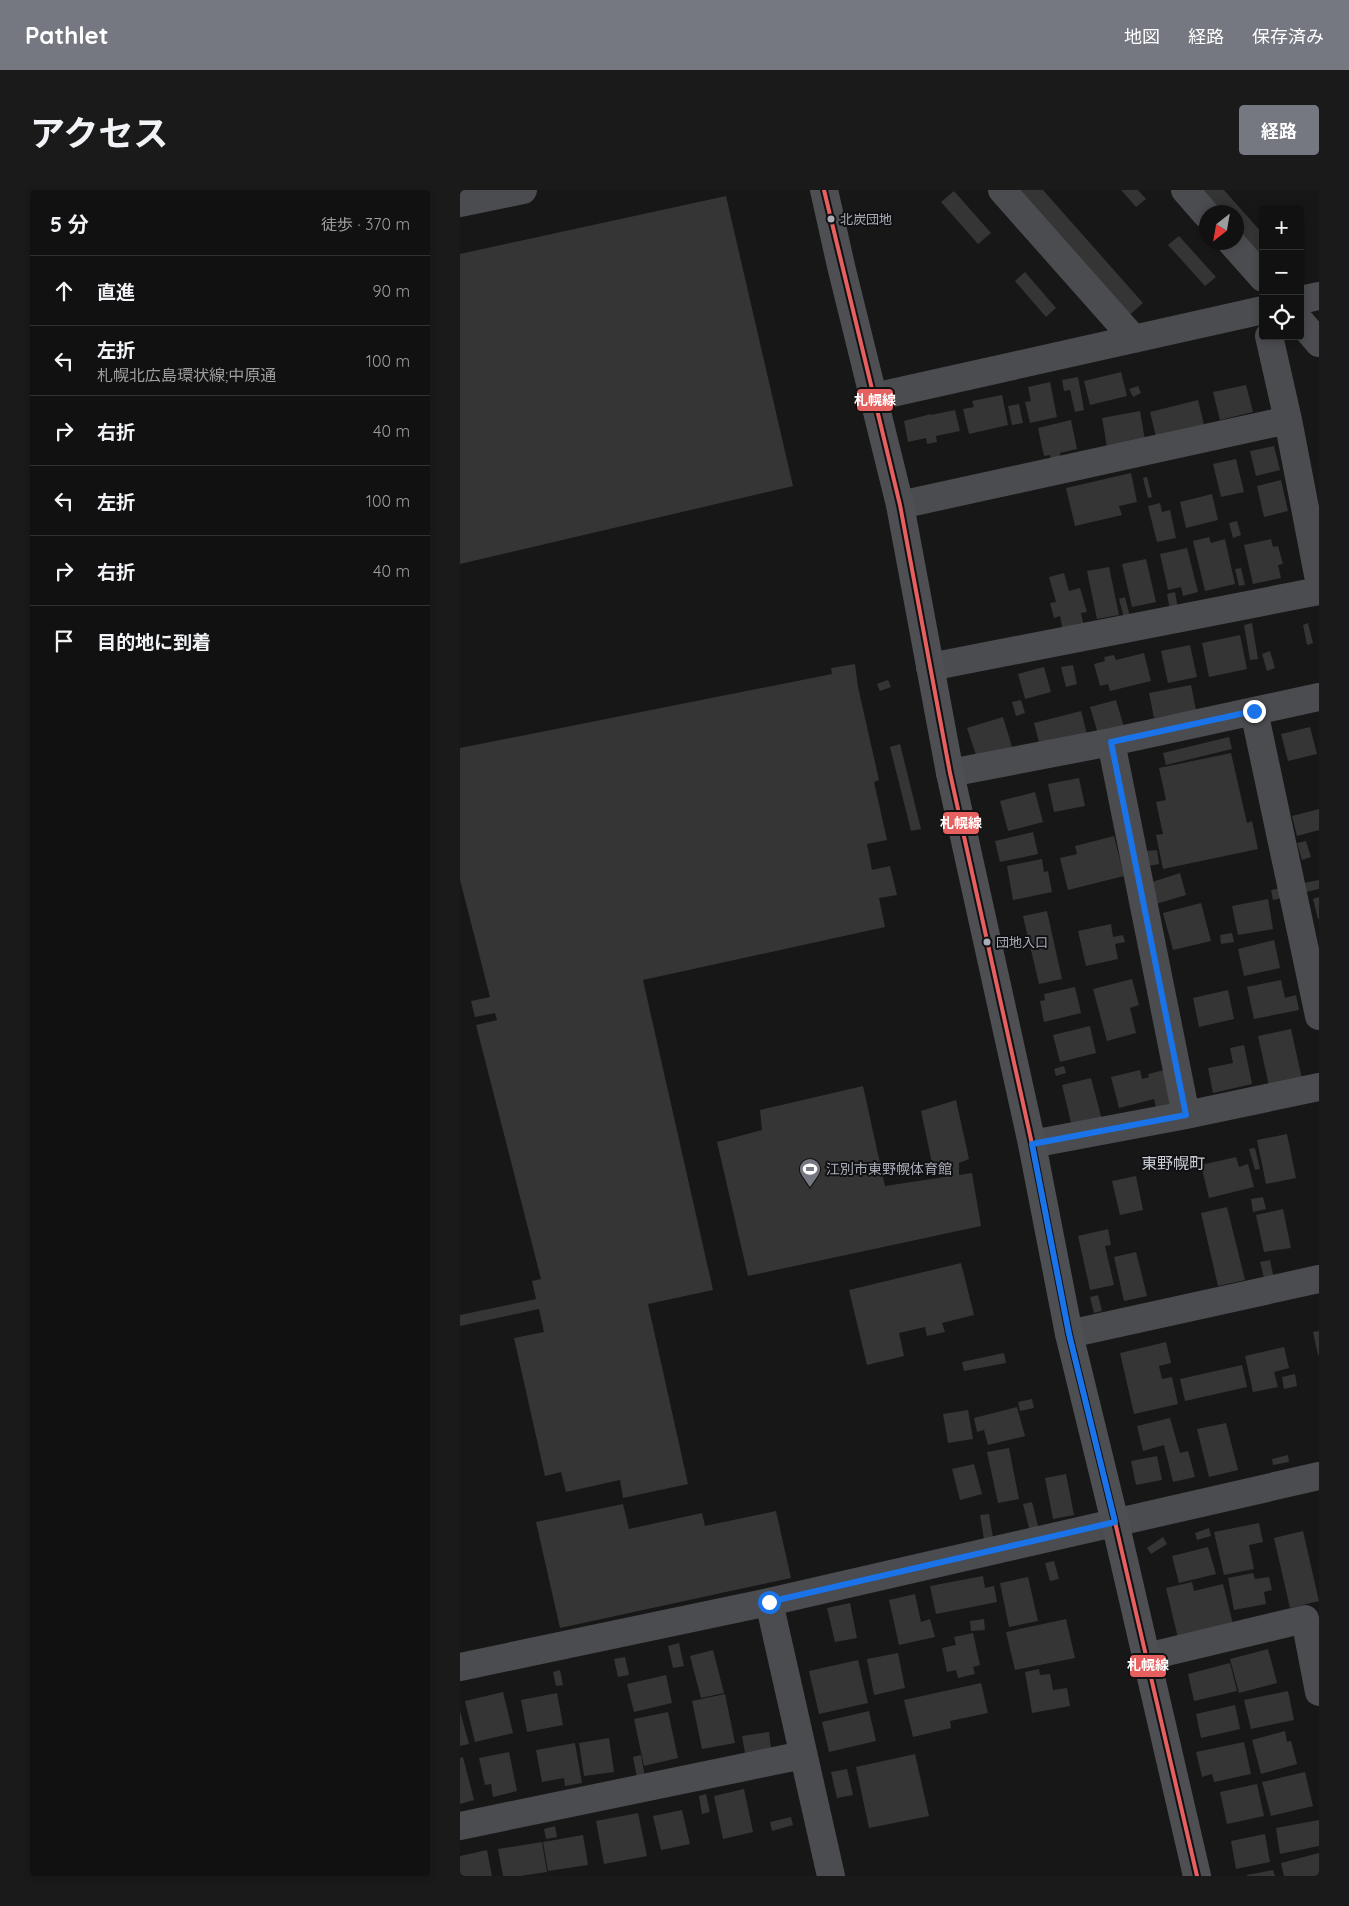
<!DOCTYPE html>
<html lang="ja">
<head>
<meta charset="utf-8">
<style>
	:root { --surface:#111; --page:#1a1a1a; --text:#f1f3f6; --muted:#9c9d9f; --line:#303131; --accent:#757880 }
	body { margin:0; font-family:Quicksand,"Noto Sans JP",sans-serif; background:var(--page); color:var(--text) }
	.controls { position:absolute; right:15px; top:15px; display:grid; overflow:hidden; border-radius:5px; box-shadow:0 2px 8px #0003 }
	.controls button { width:45px; height:45px; display:grid; place-items:center; padding:0; border:0; border-bottom:1px solid var(--line); background:var(--surface); color:var(--text); font:25px sans-serif }
	.compass { position:absolute; left:739px; top:15px; width:45px; height:45px; border-radius:50%; background:var(--surface); box-shadow:0 2px 8px #0003; rotate:211deg }
	.stop { position:absolute; width:15px; height:15px; margin:-11px; border:4px solid #1a73e8; border-radius:50%; background:#fff }
	.stop.end { background:#1a73e8; border-color:#fff; box-shadow:0 1px 5px #0008 }
	.list { margin:0; padding:0; list-style:none }
	h2 { display:flex; justify-content:space-between; align-items:center; height:65px; margin:0; padding:0 20px; font-size:21px }
	h2 small { font-size:16px; font-weight:400; color:var(--muted) }
	.list li { display:grid; grid-template-columns:32px 1fr auto; gap:15px; align-items:center; box-sizing:border-box; height:70px; padding:0 20px; border-top:1px solid var(--line) }
	.list b { display:block; font-size:19px; white-space:nowrap }
	.list p { margin:0; font-size:16px; white-space:nowrap; color:var(--muted) }
	.list em { font-size:16px; font-style:normal; color:var(--muted) }
	.icon { flex:none; width:28px; height:28px; fill:none; stroke:currentColor; stroke-width:2; stroke-linecap:round; stroke-linejoin:round }
	.map { position:relative; flex:none; width:859px; height:1686px; overflow:hidden; border-radius:5px }
	header { display:flex; align-items:center; gap:30px; box-sizing:border-box; height:70px; padding:0 25px; background:var(--accent); color:#fff }
	header strong { font-size:24px }
	nav { display:flex; gap:28px; margin-inline-start:auto; font-size:18px }
	.intro { display:flex; align-items:center; justify-content:space-between; box-sizing:border-box; height:120px; padding:0 30px }
	h1 { margin:0; font-size:35px }
	.button { padding:12px 22px; border-radius:5px; background:var(--accent); color:#fff; font-size:18px; font-weight:700 }
	main { display:flex; gap:30px; padding:0 30px }
	aside { flex:1; background:var(--surface); border-radius:5px; box-shadow:0 2px 8px #0003 }
	.map>svg:first-child { display:block }
</style>
</head>
<body>
<header>
<strong>Pathlet</strong>
<nav><a>地図</a><a>経路</a><a>保存済み</a></nav>
</header>
<div class="intro"><h1>アクセス</h1><a class="button">経路</a></div>
<main>
<aside>
<h2>5 分<small>徒歩 · 370 m</small></h2>
<ul class="list">
<li><svg class="icon" aria-label="ahead" viewBox="0 0 24 24"><path d="M12 20V5M6 11l6-6 6 6"/></svg><div><b>直進</b></div><em>90 m</em></li>
<li><svg class="icon" aria-label="left" viewBox="0 0 24 24"><path d="M17 20v-9H6M10 6l-5 5 5 5"/></svg><div><b>左折</b><p>札幌北広島環状線;中原通</p></div><em>100 m</em></li>
<li><svg class="icon" aria-label="right" viewBox="0 0 24 24"><path d="M7 20v-9h11M14 6l5 5-5 5"/></svg><div><b>右折</b></div><em>40 m</em></li>
<li><svg class="icon" aria-label="left" viewBox="0 0 24 24"><path d="M17 20v-9H6M10 6l-5 5 5 5"/></svg><div><b>左折</b></div><em>100 m</em></li>
<li><svg class="icon" aria-label="right" viewBox="0 0 24 24"><path d="M7 20v-9h11M14 6l5 5-5 5"/></svg><div><b>右折</b></div><em>40 m</em></li>
<li><svg class="icon" aria-label="arrive" viewBox="0 0 24 24"><path d="M6 21V4h12l-3 4 3 4H6"/></svg><div><b>目的地に到着</b></div></li>
</ul>
</aside>
<div class="map">
<svg width="859" height="1686" viewBox="0 0 859 1686">
	<rect width="100%" height="100%" fill="#171717"/>
	<path fill="#353536" d="M 552,0 L 583,0 L 683,113 L 665,129 Z
		M 661,0 L 678,0 L 686,9 L 676,17 Z
		M 739,0 L 764,0 L 803,44 L 803,72 L 776,42 L 776,22 L 759,22 Z
		M 494,1 L 531,43 L 518,54 L 481,12 Z
		M 266,6 L 333,296 L 0,374 L 0,64 Z
		M 719,46 L 756,87 L 745,96 L 708,55 Z
		M 565,82 L 596,118 L 586,127 L 555,91 Z
		M 661,182 L 667,206 L 630,215 L 624,191 Z
		M 618,187 L 624,220 L 615,222 L 610,200 L 604,201 L 602,190 Z
		M 590,192 L 597,227 L 570,233 L 565,212 L 571,211 L 568,197 Z
		M 786,195 L 793,222 L 760,230 L 753,202 Z
		M 678,196 L 681,203 L 673,207 L 669,199 Z
		M 542,205 L 548,235 L 509,244 L 503,219 L 514,217 L 512,211 Z
		M 738,210 L 745,239 L 697,251 L 690,222 Z
		M 559,214 L 563,233 L 552,235 L 548,216 Z
		M 495,220 L 500,241 L 476,246 L 477,252 L 467,254 L 466,248 L 448,252 L 444,231 L 471,224 L 471,225 Z
		M 680,221 L 685,250 L 647,257 L 642,228 Z
		M 611,230 L 617,259 L 600,263 L 600,267 L 591,269 L 590,265 L 584,266 L 578,238 Z
		M 814,256 L 820,280 L 796,286 L 790,261 Z
		M 776,269 L 784,302 L 761,307 L 753,274 Z
		M 671,283 L 677,312 L 659,316 L 662,325 L 615,336 L 606,298 Z
		M 687,287 L 692,307 L 688,308 L 683,288 Z
		M 821,290 L 828,321 L 804,327 L 797,296 Z
		M 752,304 L 758,330 L 726,338 L 720,312 Z
		M 700,313 L 702,322 L 710,320 L 716,348 L 697,352 L 688,316 Z
		M 777,331 L 781,345 L 773,348 L 769,333 Z
		M 749,347 L 751,353 L 765,349 L 775,394 L 745,401 L 733,351 Z
		M 811,349 L 813,357 L 818,356 L 823,374 L 818,375 L 821,388 L 793,394 L 784,355 Z
		M 727,358 L 738,402 L 723,406 L 721,397 L 708,400 L 700,364 Z
		M 686,369 L 696,412 L 672,417 L 662,374 Z
		M 649,377 L 659,425 L 637,429 L 627,381 Z
		M 781,378 L 785,395 L 779,396 L 775,379 Z
		M 604,383 L 609,401 L 620,398 L 627,422 L 621,423 L 624,436 L 603,441 L 600,426 L 594,428 L 590,413 L 596,412 L 589,387 Z
		M 715,402 L 718,419 L 710,420 L 707,404 Z
		M 665,407 L 670,427 L 664,428 L 659,409 Z
		M 792,433 L 798,469 L 790,470 L 784,435 Z
		M 848,433 L 853,453 L 847,455 L 843,435 Z
		M 780,445 L 787,479 L 749,487 L 742,453 Z
		M 730,455 L 737,487 L 708,493 L 701,461 Z
		M 810,461 L 815,478 L 807,481 L 802,464 Z
		M 684,463 L 691,491 L 650,501 L 648,494 L 640,496 L 634,474 L 645,471 L 644,467 L 654,465 L 656,470 Z
		M 395,474 L 398,497 L 419,590 L 414,592 L 427,650 L 407,654 L 412,680 L 430,676 L 437,705 L 419,708 L 425,737 L 183,790 L 253,1100 L 188,1114 L 228,1294 L 163,1308 L 160,1290 L 106,1302 L 101,1282 L 85,1286 L 54,1148 L 84,1142 L 79,1119 L 0,1136 L 0,1125 L 76,1109 L 72,1091 L 81,1089 L 16,835 L 37,830 L 35,823 L 15,827 L 11,811 L 30,807 L 0,690 L 0,558 L 372,484 L 371,478 Z
		M 613,475 L 617,494 L 606,497 L 601,477 Z
		M 584,477 L 591,502 L 565,509 L 558,484 Z
		M 428,490 L 431,497 L 420,501 L 417,494 Z
		M 731,495 L 736,520 L 694,528 L 689,503 Z
		M 561,510 L 565,523 L 556,526 L 552,512 Z
		M 656,510 L 664,537 L 638,544 L 630,517 Z
		M 621,521 L 628,548 L 581,560 L 574,533 Z
		M 543,527 L 552,557 L 517,568 L 507,538 Z
		M 850,537 L 857,564 L 828,571 L 821,544 Z
		M 769,547 L 772,559 L 706,575 L 703,563 Z
		M 440,554 L 461,639 L 451,641 L 430,557 Z
		M 771,563 L 787,633 L 792,631 L 798,659 L 703,679 L 696,645 L 703,644 L 696,612 L 706,610 L 699,578 Z
		M 619,588 L 625,616 L 594,622 L 588,594 Z
		M 575,602 L 583,632 L 548,641 L 540,611 Z
		M 859,619 L 859,640 L 837,646 L 832,626 Z
		M 573,642 L 578,664 L 540,672 L 535,651 Z
		M 654,646 L 664,686 L 608,700 L 600,668 L 617,664 L 615,656 Z
		M 846,651 L 851,667 L 842,670 L 837,653 Z
		M 697,660 L 699,674 L 688,676 L 686,661 Z
		M 582,669 L 584,682 L 588,681 L 592,702 L 553,710 L 547,676 Z
		M 720,683 L 726,705 L 696,714 L 689,693 Z
		M 859,690 L 859,699 L 846,702 L 844,693 Z
		M 821,698 L 822,708 L 813,710 L 811,700 Z
		M 859,707 L 859,729 L 858,729 L 853,709 Z
		M 808,709 L 813,739 L 778,745 L 772,716 Z
		M 741,713 L 751,751 L 713,760 L 703,723 Z
		M 587,721 L 602,789 L 579,794 L 563,726 Z
		M 651,734 L 653,747 L 663,745 L 665,752 L 655,754 L 658,769 L 626,776 L 618,741 Z
		M 772,743 L 774,752 L 761,754 L 760,745 Z
		M 814,750 L 820,778 L 784,786 L 778,759 Z
		M 672,789 L 679,815 L 670,818 L 676,843 L 647,851 L 633,799 Z
		M 821,790 L 825,808 L 836,805 L 839,820 L 794,829 L 787,797 Z
		M 615,797 L 621,823 L 584,832 L 580,811 L 585,810 L 584,804 Z
		M 768,800 L 774,829 L 739,837 L 733,808 Z
		M 630,836 L 636,863 L 600,872 L 593,845 Z
		M 831,839 L 842,889 L 809,896 L 798,846 Z
		M 784,855 L 792,894 L 753,903 L 748,878 L 773,873 L 770,858 Z
		M 604,876 L 606,883 L 596,886 L 594,879 Z
		M 680,880 L 682,889 L 689,887 L 688,884 L 704,880 L 712,914 L 696,918 L 694,909 L 659,918 L 651,887 Z
		M 631,888 L 643,934 L 613,941 L 602,895 Z
		M 403,896 L 425,996 L 491,986 L 489,974 L 473,978 L 461,921 L 496,910 L 509,969 L 499,973 L 499,985 L 512,983 L 521,1036 L 288,1086 L 257,952 L 302,940 L 300,920 Z
		M 827,944 L 836,988 L 806,994 L 797,950 Z
		M 795,958 L 800,979 L 795,980 L 789,959 Z
		M 776,967 L 779,977 L 788,974 L 794,997 L 749,1008 L 741,975 Z
		M 676,986 L 683,1020 L 660,1025 L 652,991 Z
		M 803,1007 L 806,1019 L 793,1022 L 791,1009 Z
		M 767,1017 L 785,1090 L 758,1096 L 741,1023 Z
		M 823,1019 L 831,1058 L 804,1062 L 796,1025 Z
		M 648,1039 L 651,1055 L 645,1056 L 654,1095 L 630,1100 L 618,1046 Z
		M 676,1062 L 687,1106 L 664,1111 L 654,1067 Z
		M 810,1070 L 814,1089 L 805,1092 L 800,1072 Z
		M 501,1073 L 514,1125 L 482,1133 L 485,1142 L 467,1146 L 465,1137 L 439,1143 L 444,1166 L 407,1175 L 389,1100 Z
		M 638,1105 L 642,1121 L 634,1123 L 630,1107 Z
		M 859,1141 L 859,1165 L 858,1165 L 853,1142 Z
		M 706,1152 L 711,1173 L 699,1176 L 702,1189 L 712,1187 L 718,1214 L 674,1224 L 660,1163 Z
		M 824,1157 L 829,1178 L 814,1182 L 818,1197 L 793,1202 L 785,1166 Z
		M 544,1163 L 546,1173 L 504,1181 L 502,1172 Z
		M 782,1175 L 787,1197 L 725,1211 L 720,1189 Z
		M 835,1184 L 837,1196 L 824,1199 L 822,1187 Z
		M 572,1209 L 574,1218 L 560,1221 L 558,1212 Z
		M 557,1217 L 565,1246 L 528,1255 L 524,1240 L 517,1242 L 514,1228 Z
		M 508,1220 L 513,1249 L 488,1253 L 483,1224 Z
		M 710,1228 L 720,1263 L 728,1261 L 735,1287 L 713,1292 L 704,1255 L 683,1261 L 677,1236 Z
		M 766,1233 L 778,1280 L 749,1287 L 737,1239 Z
		M 549,1258 L 559,1309 L 538,1313 L 527,1262 Z
		M 828,1265 L 829,1272 L 813,1275 L 812,1269 Z
		M 697,1266 L 702,1290 L 676,1295 L 671,1271 Z
		M 514,1274 L 522,1304 L 500,1310 L 492,1279 Z
		M 606,1284 L 614,1325 L 593,1329 L 585,1288 Z
		M 572,1312 L 579,1340 L 570,1342 L 563,1314 Z
		M 163,1314 L 169,1339 L 242,1323 L 245,1336 L 316,1321 L 331,1388 L 100,1438 L 76,1332 Z
		M 529,1324 L 534,1354 L 525,1355 L 520,1325 Z
		M 799,1333 L 803,1352 L 789,1355 L 794,1379 L 764,1385 L 754,1342 Z
		M 749,1338 L 751,1346 L 737,1350 L 735,1343 Z
		M 843,1341 L 859,1411 L 830,1418 L 814,1348 Z
		M 703,1347 L 707,1354 L 691,1364 L 687,1358 Z
		M 748,1357 L 756,1384 L 719,1393 L 712,1366 Z
		M 594,1371 L 599,1389 L 590,1391 L 585,1373 Z
		M 793,1383 L 795,1389 L 809,1387 L 812,1400 L 804,1402 L 806,1414 L 774,1420 L 768,1388 Z
		M 523,1386 L 525,1398 L 534,1396 L 537,1412 L 476,1424 L 470,1396 Z
		M 568,1387 L 578,1431 L 549,1437 L 540,1393 Z
		M 732,1392 L 734,1401 L 763,1394 L 773,1434 L 718,1448 L 706,1398 Z
		M 455,1404 L 461,1432 L 470,1429 L 475,1447 L 439,1455 L 429,1410 Z
		M 390,1413 L 397,1448 L 375,1452 L 367,1418 Z
		M 524,1429 L 525,1440 L 511,1441 L 510,1431 Z
		M 606,1429 L 615,1468 L 555,1480 L 546,1442 Z
		M 513,1443 L 520,1475 L 513,1477 L 515,1484 L 498,1488 L 496,1480 L 487,1482 L 482,1458 L 496,1455 L 494,1447 Z
		M 219,1453 L 224,1476 L 213,1478 L 208,1456 Z
		M 808,1459 L 817,1493 L 779,1503 L 770,1469 Z
		M 253,1460 L 264,1503 L 241,1508 L 230,1466 Z
		M 438,1463 L 445,1498 L 414,1505 L 407,1469 Z
		M 165,1467 L 169,1485 L 158,1487 L 154,1469 Z
		M 398,1470 L 408,1513 L 359,1524 L 349,1481 Z
		M 770,1473 L 777,1501 L 734,1511 L 728,1484 Z
		M 579,1479 L 580,1485 L 590,1484 L 593,1500 L 607,1498 L 610,1516 L 572,1523 L 565,1482 Z
		M 100,1480 L 103,1495 L 96,1496 L 93,1482 Z
		M 206,1485 L 212,1513 L 174,1522 L 167,1494 Z
		M 521,1493 L 528,1523 L 490,1531 L 491,1538 L 453,1547 L 444,1510 Z
		M 828,1501 L 834,1530 L 791,1539 L 784,1510 Z
		M 43,1502 L 53,1543 L 15,1552 L 5,1511 Z
		M 97,1503 L 103,1535 L 67,1542 L 61,1510 Z
		M 265,1504 L 275,1553 L 242,1559 L 232,1511 Z
		M 775,1515 L 780,1539 L 741,1548 L 736,1524 Z
		M 0,1521 L 9,1554 L 0,1556 Z
		M 409,1521 L 416,1551 L 369,1562 L 362,1532 Z
		M 208,1522 L 218,1568 L 184,1576 L 174,1529 Z
		M 825,1541 L 827,1552 L 831,1551 L 837,1574 L 801,1584 L 792,1550 Z
		M 309,1542 L 311,1558 L 285,1563 L 282,1546 Z
		M 149,1548 L 154,1582 L 124,1586 L 119,1553 Z
		M 784,1552 L 791,1584 L 754,1592 L 752,1584 L 742,1587 L 736,1562 Z
		M 115,1553 L 122,1593 L 105,1596 L 104,1588 L 82,1592 L 76,1560 Z
		M 49,1562 L 57,1601 L 33,1607 L 31,1594 L 25,1595 L 19,1568 Z
		M 455,1564 L 469,1626 L 409,1638 L 396,1577 Z
		M 181,1565 L 185,1587 L 177,1588 L 173,1567 Z
		M 3,1567 L 14,1610 L 0,1614 L 0,1568 Z
		M 387,1579 L 393,1605 L 377,1608 L 371,1582 Z
		M 845,1582 L 853,1616 L 811,1626 L 802,1592 Z
		M 797,1594 L 804,1626 L 767,1634 L 760,1602 Z
		M 284,1599 L 293,1642 L 263,1649 L 254,1606 Z
		M 246,1604 L 250,1622 L 242,1624 L 239,1606 Z
		M 222,1620 L 230,1654 L 201,1660 L 193,1626 Z
		M 178,1623 L 187,1666 L 144,1674 L 136,1631 Z
		M 331,1627 L 333,1635 L 312,1641 L 310,1632 Z
		M 859,1630 L 859,1656 L 820,1664 L 816,1638 Z
		M 95,1636 L 97,1647 L 86,1649 L 84,1639 Z
		M 805,1644 L 810,1672 L 776,1679 L 771,1651 Z
		M 123,1645 L 128,1675 L 88,1681 L 83,1652 Z
		M 82,1652 L 87,1682 L 60,1686 L 43,1686 L 38,1659 Z
		M 27,1660 L 32,1686 L 0,1686 L 0,1666 Z
		M 859,1663 L 859,1686 L 824,1686 L 821,1673 Z
		M 813,1680 L 815,1686 L 787,1686 L 787,1685 Z"/>
	<g fill="none" stroke-linecap="round" stroke-linejoin="round">
		<path stroke="#4b4c50" stroke-width="28" d="M 542,0 L 674,149
			M 725,0 L 746,24
			M 0,13 L 63,0
			M 771,52 L 803,88
			M 840,110 L 859,106
			M 840,131 L 859,153
			M 809,146 L 828,230 L 859,390
			M 414,207 L 803,120
			M 440,315 L 828,230
			M 470,477 L 859,401
			M 794,521 L 859,826
			M 651,552 L 726,925
			M 490,583 L 651,552 L 859,507
			M 572,954 L 726,925 L 859,897
			M 609,1144 L 859,1089
			M 309,1412 L 371,1686
			M 686,1467 L 845,1429 L 859,1502
			M 0,1477 L 309,1412 L 859,1286
			M 0,1636 L 343,1565"/>
		<path stroke="#4d4f52" stroke-width="28" d="M 364,0 L 381,76 L 440,315 L 490,583 L 572,954 L 609,1144 L 655,1332 L 737,1686"/>
		<g stroke="#111113" stroke-width="8">
			<path id="bus-1" d="M 364,0 L 440,315 L 490,583 L 572,954 L 609,1144 L 655,1332 L 737,1686"/>
		</g>
		<use href="#bus-1" stroke="#e76060" stroke-width="4"/>
	</g>
	<g fill="none" stroke-linecap="round" stroke-linejoin="round">
		<path stroke="#1a73e8" stroke-width="6" d="M 309,1412 L 655,1332 L 609,1144 L 572,954 L 726,925 L 651,552 L 794,521"/>
	</g>
	<defs>
		<g id="stadium-pin" transform="scale(1.125)"><path d="M0 17L-7.5 6A9.5 9.5 0 1 1 7.5 6Z" fill="#757880" stroke="#111113"/><path d="M0-5a6.5 5 0 1 0 0 10a6.5 5 0 1 0 0-10ZM-3.5-1.8h7v3.6h-7Z" fill="#fff"/></g>
	</defs>
	<g fill-rule="evenodd">
		<use href="#stadium-pin" x="350" y="979"/>
	</g>
	<g fill="#a8adb8" stroke="#111113" stroke-width="2">
		<circle cx="371" cy="29" r="4.5"/>
		<circle cx="527" cy="752" r="4.5"/>
	</g>
	<g text-anchor="middle" dominant-baseline="central" stroke-width="4" stroke-linejoin="round" paint-order="stroke">
		<g font-size="13" fill="#a8adb8" stroke="#111113" text-anchor="start">
			<text x="380" y="29">北炭団地</text>
			<text x="536" y="752">団地入口</text>
		</g>
		<g font-size="14" fill="#a8adb8" stroke="#111113" text-anchor="start">
			<text x="366" y="979">江別市東野幌体育館</text>
		</g>
		<g font-size="16" fill="#c9ccd4" stroke="#111113">
			<text x="713" y="973">東野幌町</text>
		</g>
	</g>
	<g stroke="#111113" stroke-width="2">
		<rect x="396" y="198" width="38" height="24" rx="5" fill="#e76060"/>
		<rect x="482" y="621" width="38" height="24" rx="5" fill="#e76060"/>
		<rect x="669" y="1464" width="38" height="24" rx="5" fill="#e76060"/>
	</g>
	<g font-size="14" text-anchor="middle" font-weight="bold" fill="#fff">
		<text x="415" y="215">札幌線</text>
		<text x="501" y="638">札幌線</text>
		<text x="688" y="1480">札幌線</text>
	</g>
</svg>
<div class="controls">
<button>+</button>
<button>−</button>
<button><svg class="icon" aria-label="locate" viewBox="0 0 24 24"><circle cx="12" cy="12" r="6"/><path d="M12 2v4M12 18v4M2 12h4M18 12h4"/></svg></button>
</div>
<svg class="compass" viewBox="-18 -18 36 36"><path d="M0-13l5 13h-10z" fill="#e53935"/><path d="M0 13l5-13h-10z" fill="#9c9d9f"/></svg>
<div class="stop" style="left:309px;top:1412px"></div>
<div class="stop end" style="left:794px;top:521px"></div>
</div>
</main>
</body>
</html>
